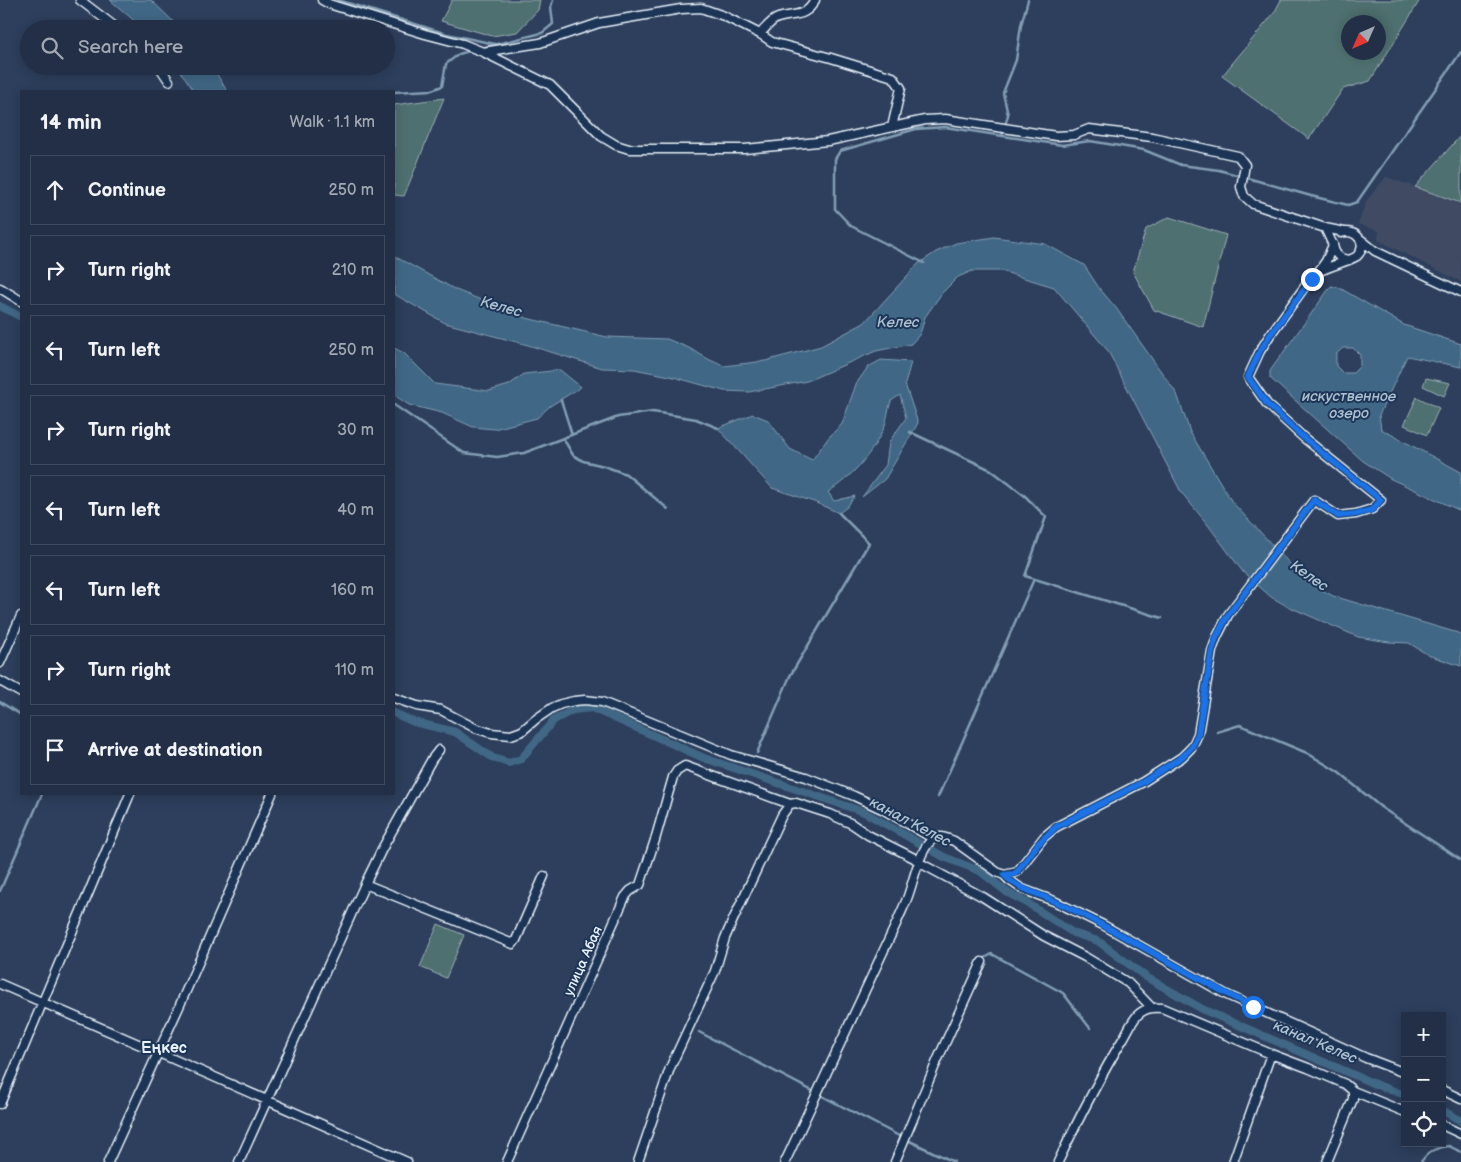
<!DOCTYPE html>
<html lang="en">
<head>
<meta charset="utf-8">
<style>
	:root { --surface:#222f46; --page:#2a374d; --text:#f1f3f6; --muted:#a2a9b3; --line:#3f4a5f }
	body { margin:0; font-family:"Balsamiq Sans",sans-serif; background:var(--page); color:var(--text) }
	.controls { position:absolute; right:15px; bottom:15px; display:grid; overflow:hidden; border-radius:0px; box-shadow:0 2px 12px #0003 }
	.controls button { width:45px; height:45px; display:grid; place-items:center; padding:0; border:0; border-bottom:1px solid var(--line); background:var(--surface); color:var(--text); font:25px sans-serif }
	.compass { position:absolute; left:1341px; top:15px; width:45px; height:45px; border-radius:50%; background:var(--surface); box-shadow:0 2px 12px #0003; rotate:225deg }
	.stop { position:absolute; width:15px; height:15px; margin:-11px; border:4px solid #1a73e8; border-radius:50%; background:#fff }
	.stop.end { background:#1a73e8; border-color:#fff; box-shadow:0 1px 5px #0008 }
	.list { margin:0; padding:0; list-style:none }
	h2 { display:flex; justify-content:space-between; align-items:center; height:65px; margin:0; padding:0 20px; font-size:21px }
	h2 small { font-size:16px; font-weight:400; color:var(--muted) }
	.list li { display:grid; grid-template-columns:32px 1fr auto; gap:15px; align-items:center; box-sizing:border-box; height:70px; margin:0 10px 10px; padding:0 10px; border:1px solid var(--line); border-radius:0px }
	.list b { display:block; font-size:19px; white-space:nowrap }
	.list em { font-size:16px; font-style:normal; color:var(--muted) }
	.icon { flex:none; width:28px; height:28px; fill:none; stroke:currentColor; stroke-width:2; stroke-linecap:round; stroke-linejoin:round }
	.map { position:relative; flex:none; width:1461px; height:1162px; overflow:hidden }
	.search { position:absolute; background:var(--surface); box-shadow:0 2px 12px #0003; left:20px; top:20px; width:375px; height:55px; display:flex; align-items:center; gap:12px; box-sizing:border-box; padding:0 18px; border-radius:28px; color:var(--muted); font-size:19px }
	.panel { position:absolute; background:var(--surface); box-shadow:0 2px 12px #0003; left:20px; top:90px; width:375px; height:705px; border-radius:0px }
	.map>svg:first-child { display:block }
</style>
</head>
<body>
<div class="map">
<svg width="1461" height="1162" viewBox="0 0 1461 1162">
	<rect width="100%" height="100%" fill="#2d3f5d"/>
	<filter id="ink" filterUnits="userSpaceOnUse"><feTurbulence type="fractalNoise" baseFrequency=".02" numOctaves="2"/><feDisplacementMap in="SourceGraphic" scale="10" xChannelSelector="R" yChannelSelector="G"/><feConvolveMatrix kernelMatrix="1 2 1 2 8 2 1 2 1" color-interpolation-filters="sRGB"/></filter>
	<g filter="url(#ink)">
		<path fill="#404b64" d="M 1386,177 L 1461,203 L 1461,282 L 1378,240 L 1379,231 L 1358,224 L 1367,200 Z"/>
		<path fill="#4f6f6f" stroke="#9cb0b4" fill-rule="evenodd" d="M 452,0 L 540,0 L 538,10 L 517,32 L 492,36 L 441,21 Z
			M 1281,0 L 1420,0 L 1370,81 L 1343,89 L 1309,139 L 1222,76 L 1274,13 ZM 1348,22 L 1378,22 L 1378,52 L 1348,52 Z
			M 444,98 L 404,196 L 394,195 L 394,105 Z
			M 1461,135 L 1461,203 L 1415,187 Z
			M 1169,217 L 1226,235 L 1203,327 L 1154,310 L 1133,272 L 1146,229 Z
			M 1426,378 L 1450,383 L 1444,396 L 1423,386 Z
			M 1417,397 L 1439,408 L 1427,435 L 1404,425 Z
			M 438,924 L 464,935 L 446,978 L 420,967 Z"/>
		<path fill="#3f6786" stroke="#839eb4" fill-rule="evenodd" d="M 110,0 L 151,0 L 181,29 L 144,29 Z
			M 177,66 L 212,66 L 227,91 L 194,91 Z
			M 994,237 L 1045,244 L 1084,265 L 1099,288 L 1116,308 L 1177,394 L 1190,432 L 1232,502 L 1306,581 L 1333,596 L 1458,633 L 1461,635 L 1461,666 L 1428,655 L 1409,643 L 1389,642 L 1358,637 L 1287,606 L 1271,597 L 1243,572 L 1208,525 L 1181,492 L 1108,351 L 1054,287 L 1001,271 L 972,271 L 958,277 L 942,293 L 925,317 L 920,334 L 911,344 L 876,351 L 807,381 L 749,392 L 724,391 L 670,376 L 634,369 L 602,368 L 528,345 L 445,323 L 394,294 L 394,256 L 456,290 L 526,318 L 607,337 L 667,339 L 689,348 L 710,360 L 724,366 L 765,361 L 821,346 L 864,323 L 918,264 L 936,252 L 956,243 Z
			M 1331,286 L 1338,287 L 1404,325 L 1461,344 L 1461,367 L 1407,356 L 1379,415 L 1381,429 L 1461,472 L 1461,511 L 1391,479 L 1363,461 L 1270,378 L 1270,371 ZM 1343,348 L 1353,348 L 1360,355 L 1360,366 L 1353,373 L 1343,373 L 1336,366 L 1336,354 Z
			M 394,348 L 404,353 L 435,384 L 489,391 L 509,385 L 524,374 L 560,370 L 581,387 L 550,406 L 537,418 L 494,429 L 473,427 L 442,413 L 409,405 L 394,395 Z
			M 881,360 L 911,362 L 905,384 L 918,423 L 885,479 L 862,497 L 886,465 L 889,442 L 906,418 L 900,395 L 891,401 C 888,410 887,420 884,428 C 872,454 852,477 828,492 L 834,501 L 855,496 L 847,507 L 839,513 L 814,502 L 772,488 L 718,428 L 753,414 L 768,420 L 790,449 L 812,460 L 829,437 L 842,424 L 856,384 L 868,367 Z"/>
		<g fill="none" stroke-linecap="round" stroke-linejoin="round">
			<path stroke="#839eb4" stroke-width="2.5" d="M 338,0 L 447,34 L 495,44
				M 481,48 L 542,33 L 553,24 L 551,7 L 553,0
				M 394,92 L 432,90 L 442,86 L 446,64 L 459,54 L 473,50
				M 1002,136 L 1008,115 L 1003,93 L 1016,60 L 1021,25 L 1028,0
				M 924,263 L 851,226 L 835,209 L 835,159 L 840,151 L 916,129 L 945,127 L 1062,145 L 1090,141 L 1144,150 L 1181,165 L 1219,170 L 1311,196 L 1348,205 L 1357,202 L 1461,52
				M 561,400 L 572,435
				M 394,405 L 464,453 L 497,457 L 524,453 L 618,417 L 653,412 L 696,419 L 718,428
				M 910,432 L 991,470 L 1025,496 L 1046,517 L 1025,576 L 1162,618
				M 563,438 L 573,455 L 583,461 L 604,466 L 626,474 L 668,509
				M 0,702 L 21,715
				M 1217,732 L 1240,725 L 1307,753 L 1338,772 L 1382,808 L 1461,860
				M 757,753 L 790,676 L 869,543 L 839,513
				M 938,797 L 1034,579
				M 0,891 L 42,794
				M 981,960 L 992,954 L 1063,993 L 1090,1028
				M 699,1032 L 901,1137 L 954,1162
				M 1421,1162 C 1429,1150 1436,1148 1449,1146 L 1461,1152"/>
			<path stroke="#3f6786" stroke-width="8" d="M 0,306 L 21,317
				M 394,713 L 414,722 L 455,732 L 493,758 L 509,763 L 521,759 L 554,720 L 573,710 L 592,708 L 704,758 L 864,812 L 944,857 L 980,871 L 1008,893 L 1029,904 L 1073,933 L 1098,941 L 1146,977 L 1204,1010 L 1377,1085 L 1405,1095
				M 1442,1110 L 1461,1121"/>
			<g stroke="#e8f1f8" stroke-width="11">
				<path id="street" d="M 80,0 L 118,29
					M 322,0 L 329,4 L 425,34 L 463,44 L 483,52 L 550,85 L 601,136 L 616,145 L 629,149 L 745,149 L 828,141 L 925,120 L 945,119 L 1056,136 L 1074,135 L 1089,129 L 1152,137 L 1238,156 L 1245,165 L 1241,187 L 1244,196 L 1253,204 L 1325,228 L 1344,232
					M 760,34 C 765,29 771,20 778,18 C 794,13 806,18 815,0
					M 483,52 L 540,43 L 599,23 L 681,9 L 701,8 L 724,16 L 760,34 L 772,42 L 831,58 L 893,77 L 901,88 L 892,127
					M 159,66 L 169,81
					M 1359,238 L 1375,251 L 1461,292
					M 1333,244 C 1334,254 1339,259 1349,260
					M 1320,271 C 1328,267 1352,260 1357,256 C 1369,244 1356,228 1341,233
					M 0,288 L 21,301
					M 0,663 L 21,616
					M 0,681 L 21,693
					M 394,698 L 417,706 L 441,710 L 475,728 L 491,733 L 511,735 L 522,731 L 536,719 L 552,708 L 561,704 L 574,701 L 585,700 L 602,702 L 731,755 L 806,777 L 854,796 L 884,810 L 934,839
					M 1004,875 L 1009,880 L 1022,889 L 1054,901 L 1103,925 L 1227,995 L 1366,1058 L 1405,1073
					M 365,884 L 513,944 L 516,940 L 544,876
					M 0,984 L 212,1076 L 407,1162
					M 1442,1090 L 1461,1099
					M 0,1104 L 130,794
					M 1442,1125 L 1461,1134
					M 108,1162 L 179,1007 L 272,794
					M 239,1162 L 365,884 L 382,849 L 432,759 L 439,750
					M 507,1162 L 625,897 L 630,891 L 640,885 L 655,840 L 673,777 L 677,771 L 685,766 L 790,804 L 796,803 L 830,814 L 852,824 L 868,835 L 914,858 L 920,863 L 983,897 L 1044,936 L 1085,957 L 1128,983 L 1152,1008
					M 638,1162 L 670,1068 L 715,971 L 725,938 L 733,920 L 782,815 L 790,804
					M 785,1162 L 897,922 C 901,912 906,903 909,893 C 914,879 921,844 935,838 C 942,835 948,839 954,841 L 997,872 L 1004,875 L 1017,872 L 1044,837 L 1056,827 L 1143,782 L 1182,757 L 1192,747 L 1198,734 L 1212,651 L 1217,637 L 1228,615 L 1314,500 L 1338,516 L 1356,514 L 1372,509 L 1381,500 L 1304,438 L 1267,404 L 1248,377 L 1260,351 L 1270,335 L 1306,285 L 1318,272 L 1326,261 L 1333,245 L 1325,228
					M 895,1162 L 937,1061 L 982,962
					M 1058,1162 C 1078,1120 1099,1078 1123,1039 C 1128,1031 1133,1018 1140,1013 C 1146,1008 1154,1007 1162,1008 L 1271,1054 L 1308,1068 L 1345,1084 L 1353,1091 L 1405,1112
					M 1233,1162 L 1271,1054
					M 1327,1162 L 1353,1099 L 1353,1091"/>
			</g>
			<use href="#street" stroke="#1d3557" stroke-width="8"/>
		</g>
	</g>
	<g fill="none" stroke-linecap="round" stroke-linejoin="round" filter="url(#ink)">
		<path stroke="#1a73e8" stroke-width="6" d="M 1253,1007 C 1201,982 1153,951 1102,925 C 1087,917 1071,908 1054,901 C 1037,893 1018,889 1004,875 L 1014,874 L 1017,872 L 1038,844 L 1056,827 L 1143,782 L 1182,757 L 1192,747 L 1198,734 L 1212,651 L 1216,638 L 1228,615 L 1314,500 L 1338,516 L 1356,514 L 1372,510 L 1381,500 L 1304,438 L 1267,404 L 1248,377 L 1260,351 L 1270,335 L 1312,279"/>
	</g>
	<g text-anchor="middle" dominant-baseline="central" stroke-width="4" stroke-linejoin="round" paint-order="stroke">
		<g font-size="14" fill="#e8f1f8" stroke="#1d3557">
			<text transform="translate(583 961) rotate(-66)">улица Абая</text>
		</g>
		<g font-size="15" font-style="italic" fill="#adc1d0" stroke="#1d3557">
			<text transform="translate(501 307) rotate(16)">Келес</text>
			<text x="898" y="322">Келес</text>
			<text x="1349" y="396">искуственное<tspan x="1349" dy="17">озеро</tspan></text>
			<text transform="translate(1309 576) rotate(35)">Келес</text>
			<text transform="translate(910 822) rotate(28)">канал Келес</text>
			<text transform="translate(1315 1042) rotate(23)">канал Келес</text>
		</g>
		<g font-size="16" font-weight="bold" fill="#e8f1f8" stroke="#1d3557">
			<text x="164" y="1048">Еңкес</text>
		</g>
	</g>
</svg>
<div class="controls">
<button>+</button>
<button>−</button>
<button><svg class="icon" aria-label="locate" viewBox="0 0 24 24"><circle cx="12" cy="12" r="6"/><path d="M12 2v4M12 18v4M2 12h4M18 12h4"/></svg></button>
</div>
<svg class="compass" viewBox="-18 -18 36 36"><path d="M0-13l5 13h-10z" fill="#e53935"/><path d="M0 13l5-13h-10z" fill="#a2a9b3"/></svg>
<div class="stop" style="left:1253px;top:1007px"></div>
<div class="stop end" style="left:1312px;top:279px"></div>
<div class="search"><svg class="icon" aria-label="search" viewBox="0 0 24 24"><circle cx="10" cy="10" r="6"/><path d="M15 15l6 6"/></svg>Search here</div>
<section class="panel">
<h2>14 min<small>Walk · 1.1 km</small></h2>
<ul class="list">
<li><svg class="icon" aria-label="ahead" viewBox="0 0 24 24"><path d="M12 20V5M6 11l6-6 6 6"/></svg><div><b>Continue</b></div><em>250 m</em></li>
<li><svg class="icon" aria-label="right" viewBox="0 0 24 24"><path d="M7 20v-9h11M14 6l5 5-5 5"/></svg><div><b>Turn right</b></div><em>210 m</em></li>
<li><svg class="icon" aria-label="left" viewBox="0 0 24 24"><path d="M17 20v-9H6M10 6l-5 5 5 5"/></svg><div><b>Turn left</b></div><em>250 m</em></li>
<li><svg class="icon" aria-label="right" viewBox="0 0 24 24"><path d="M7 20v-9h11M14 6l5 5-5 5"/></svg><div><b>Turn right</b></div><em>30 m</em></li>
<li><svg class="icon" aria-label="left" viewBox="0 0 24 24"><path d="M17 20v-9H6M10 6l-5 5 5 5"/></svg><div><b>Turn left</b></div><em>40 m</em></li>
<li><svg class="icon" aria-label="left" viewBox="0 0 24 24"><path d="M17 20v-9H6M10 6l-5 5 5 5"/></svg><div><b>Turn left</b></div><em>160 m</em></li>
<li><svg class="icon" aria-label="right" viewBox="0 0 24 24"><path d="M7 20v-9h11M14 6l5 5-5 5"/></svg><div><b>Turn right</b></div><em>110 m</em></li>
<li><svg class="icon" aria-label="arrive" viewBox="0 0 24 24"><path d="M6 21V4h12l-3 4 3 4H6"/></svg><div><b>Arrive at destination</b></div></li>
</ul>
</section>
</div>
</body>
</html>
